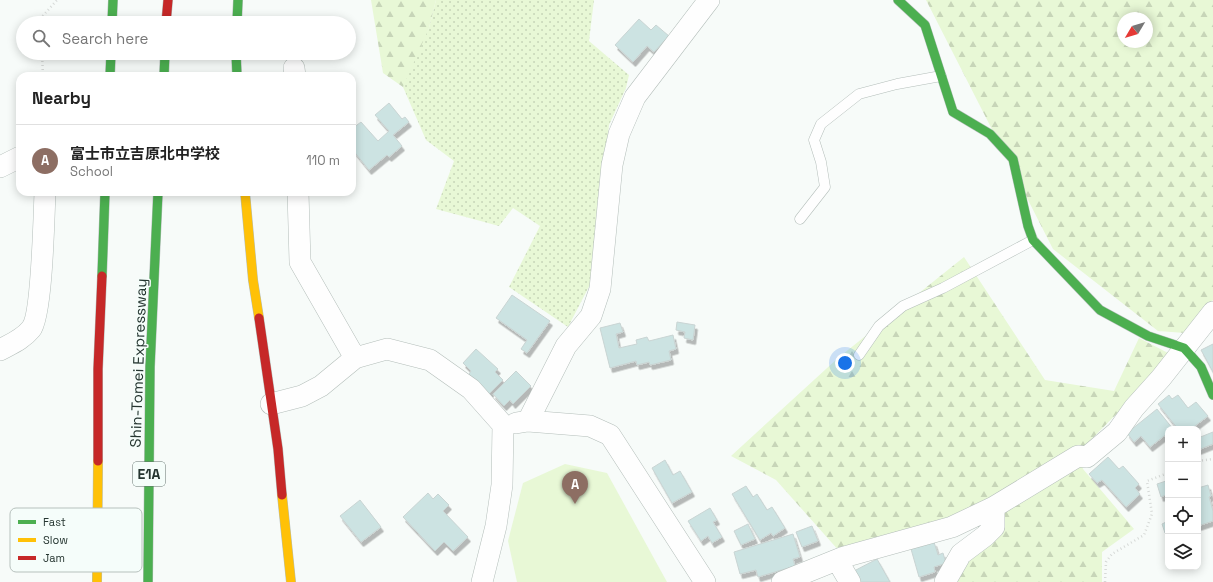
<!DOCTYPE html>
<html lang="en">
<head>
<meta charset="utf-8">
<style>
	:root { --surface:#fff; --page:#f6f6f6; --text:#222; --muted:#767676; --line:#e0e0e0; --accent:#1a73e8 }
	body { margin:0; font-family:"Space Grotesk","Noto Sans JP",sans-serif; background:var(--page); color:var(--text) }
	.controls { position:absolute; right:12px; bottom:12px; display:grid; overflow:hidden; border-radius:8px; box-shadow:0 2px 10px #0003 }
	.controls button { width:36px; height:36px; display:grid; place-items:center; padding:0; border:0; border-bottom:1px solid var(--line); background:var(--surface); color:var(--text); font:20px sans-serif }
	.compass { position:absolute; left:1117px; top:12px; width:36px; height:36px; border-radius:50%; background:var(--surface); box-shadow:0 2px 10px #0003; rotate:232deg }
	.you { position:absolute; left:845px; top:363px; width:14px; height:14px; margin:-10px; border:3px solid #fff; border-radius:50%; background:#1a73e8; box-shadow:0 0 0 6px #1a73e833 }
	.badge { display:grid; place-items:center; width:26px; height:26px; border-radius:50%; background:var(--accent); color:#fff; font-size:13px; font-weight:700 }
	.pin { position:absolute; translate:-50% -33px; filter:drop-shadow(0 1px 2px #0008) }
	.pin::after { content:''; position:absolute; top:21px; width:14px; height:12px; background:inherit; clip-path:polygon(0 0,100% 0,50% 100%) }
	.list { margin:0; padding:0; list-style:none }
	h2 { display:flex; justify-content:space-between; align-items:center; height:52px; margin:0; padding:0 16px; font-size:17px }
	h2 small { font-size:13px; font-weight:400; color:var(--muted) }
	.list li { display:grid; grid-template-columns:26px 1fr auto; gap:12px; align-items:center; box-sizing:border-box; height:72px; padding:0 16px; border-top:1px solid var(--line) }
	.list b { display:block; font-size:15px; white-space:nowrap }
	.list p { margin:0; font-size:13px; white-space:nowrap; color:var(--muted) }
	.list em { font-size:13px; font-style:normal; color:var(--muted) }
	.icon { flex:none; width:22px; height:22px; fill:none; stroke:currentColor; stroke-width:2; stroke-linecap:round; stroke-linejoin:round }
	.map { position:relative; flex:none; width:1213px; height:582px; overflow:hidden }
	.search { position:absolute; background:var(--surface); box-shadow:0 2px 10px #0003; left:16px; top:16px; width:340px; height:44px; display:flex; align-items:center; gap:10px; box-sizing:border-box; padding:0 14px; border-radius:22px; color:var(--muted); font-size:15px }
	.panel { position:absolute; background:var(--surface); box-shadow:0 2px 10px #0003; left:16px; top:72px; width:340px; height:124px; border-radius:12px }
	.map>svg:first-child { display:block }
</style>
</head>
<body>
<div class="map">
<svg width="1213" height="582" viewBox="0 0 1213 582">
	<defs>
		<pattern id="grass-dots" width="8" height="8" patternUnits="userSpaceOnUse"><rect width="8" height="8" fill="#e8f8d6"/><path d="M2 2h.1M6 6h.1" fill="none" stroke="#c7d5b8" stroke-width="1.8" stroke-linecap="round"/></pattern>
		<pattern id="forest-firs" width="22" height="20" patternUnits="userSpaceOnUse"><rect width="22" height="20" fill="#e8f8d6"/><path d="M5 1l3.5 6h-7zM16 11l3.5 6h-7z" fill="#c7d5b8"/></pattern>
		<filter id="shadow"><feDropShadow dx="2.5" dy="4.5" stdDeviation="0" flood-color="#0004"/></filter>
	</defs>
	<rect width="100%" height="100%" fill="#f7fbf9"/>
	<path fill="url(#grass-dots)" d="M 436,0 L 594,0 L 589,41 L 629,75 L 626,88 L 609,125 L 594,277 L 568,327 L 509,287 L 540,226 L 513,208 L 499,226 L 436,209 L 454,161 L 426,140 L 403,87 L 411,62 L 429,28 Z"/>
	<path fill="url(#forest-firs)" fill-rule="evenodd" d="M 371,0 L 436,0 L 429,28 L 403,87 L 383,73 Z
		M 926,0 L 1213,0 L 1213,300 L 1185,333 L 1158,331 L 1053,249 ZM 1123,18 L 1147,18 L 1147,42 L 1123,42 Z
		M 964,257 L 1045,380 L 1114,391 L 1139,338 L 1170,354 L 1143,387 L 1078,453 L 1083,469 L 1134,529 L 1102,552 L 1102,582 L 956,582 L 958,570 L 1001,521 L 848,561 L 776,480 L 731,456 L 838,358 Z"/>
	<path fill="#e8f8d6" d="M 565,464 L 607,473 L 667,582 L 517,582 L 508,541 L 523,483 Z"/>
	<path fill="#cce3e2" stroke="#c9d4d3" filter="url(#shadow)" d="M 639,19 L 651,30 L 656,25 L 669,36 L 654,52 L 647,46 L 633,62 L 615,45 Z
		M 389,103 L 402,119 L 405,117 L 409,122 L 393,135 L 402,146 L 389,157 L 387,155 L 369,170 L 352,149 L 352,127 L 353,128 L 361,122 L 378,141 L 389,131 L 375,115 Z
		M 512,295 L 550,321 L 527,353 L 521,349 L 527,340 L 496,318 Z
		M 677,322 L 695,325 L 693,340 L 684,338 L 685,332 L 676,330 Z
		M 620,323 L 623,332 L 616,334 L 619,348 L 637,344 L 636,340 L 647,337 L 649,341 L 673,335 L 676,349 L 669,351 L 671,360 L 650,365 L 649,362 L 637,365 L 636,361 L 610,368 L 600,328 Z
		M 1213,344 L 1213,372 L 1201,350 Z
		M 476,349 L 498,369 L 495,372 L 503,380 L 489,394 L 469,374 L 471,371 L 463,363 Z
		M 516,371 L 531,386 L 513,404 L 510,400 L 504,406 L 493,394 Z
		M 1169,395 L 1172,399 L 1178,395 L 1188,408 L 1196,402 L 1208,416 L 1191,429 L 1178,429 L 1158,404 Z
		M 1157,409 L 1173,429 L 1168,429 L 1168,433 L 1150,447 L 1141,436 L 1134,442 L 1127,433 Z
		M 1213,432 L 1213,444 L 1198,450 L 1198,438 Z
		M 1108,457 L 1119,469 L 1123,466 L 1139,484 L 1135,488 L 1140,494 L 1126,507 L 1102,480 L 1097,483 L 1089,474 Z
		M 665,460 L 673,475 L 680,471 L 692,492 L 672,503 L 652,468 Z
		M 1166,481 L 1168,494 L 1161,497 L 1157,484 Z
		M 1208,485 L 1211,496 L 1209,497 L 1213,511 L 1213,521 L 1198,526 L 1198,488 Z
		M 746,486 L 753,497 L 757,494 L 767,510 L 772,507 L 785,528 L 773,536 L 771,533 L 760,540 L 732,494 Z
		M 428,493 L 433,499 L 438,494 L 449,505 L 443,511 L 468,537 L 453,551 L 444,542 L 435,551 L 403,517 Z
		M 360,500 L 381,527 L 361,542 L 340,516 Z
		M 710,508 L 717,520 L 713,522 L 722,537 L 712,543 L 708,536 L 701,541 L 688,521 Z
		M 1168,521 L 1168,532 L 1165,533 L 1162,524 Z
		M 748,524 L 755,539 L 741,545 L 734,531 Z
		M 812,526 L 818,541 L 802,547 L 796,532 Z
		M 793,534 L 800,557 L 793,559 L 795,566 L 758,577 L 756,570 L 740,574 L 734,552 Z
		M 934,542 L 938,555 L 943,553 L 946,563 L 934,567 L 935,572 L 919,577 L 911,549 Z
		M 877,559 L 890,582 L 860,582 L 854,571 Z"/>
	<g fill="none" stroke-linecap="round" stroke-linejoin="round">
		<g stroke="#b4beba" stroke-width="11">
			<path id="lane" d="M 800,219 L 825,187 L 821,162 L 814,140 L 821,124 L 859,94 L 897,84 L 941,76
				M 859,355 L 879,326 L 903,306 L 943,288 L 1033,240"/>
		</g>
		<g stroke="#b4beba" stroke-width="22">
			<path id="street" d="M 294,68 L 295,76
				M 0,167 L 20,157
				M 298,192 L 300,262 L 355,358
				M 0,350 C 11,344 23,339 31,329 C 42,316 44,215 45,192
				M 271,404 L 302,396 L 321,386 L 355,358 L 387,349 L 430,360 L 471,389 L 503,425 L 502,485 L 496,526 L 482,582
				M 528,421 L 566,346 L 591,316 L 600,289 L 612,165 L 619,134 L 635,97 L 709,0
				M 516,423 L 528,421 L 590,426 L 610,435 L 705,582
				M 837,560 L 850,582
				M 782,582 L 844,557 L 952,527 L 994,507 L 1078,456 L 1087,457 L 1117,432 L 1134,408 L 1161,378 L 1213,312
				M 945,582 L 961,554 L 985,536 L 994,527 L 994,507"/>
		</g>
		<g stroke="#b4beba" stroke-width="10">
			<path id="fast" d="M 898,0 L 925,25 L 953,112 L 990,134 L 1013,159 L 1028,226 L 1033,240 L 1100,310 L 1148,336 L 1184,348 L 1201,367 L 1213,395
				M 112,23 L 113,0
				M 237,23 L 238,0
				M 236,53 L 237,76
				M 110,76 L 111,53
				M 164,76 L 165,53
				M 102,276 L 105,192
				M 148,582 L 150,367 L 158,192"/>
		</g>
		<g stroke="#b4beba" stroke-width="10">
			<path id="slow" d="M 245,192 L 253,280 L 259,318
				M 282,495 L 291,582
				M 97,582 L 98,461"/>
		</g>
		<g stroke="#b4beba" stroke-width="10">
			<path id="jam" d="M 166,23 L 168,0
				M 259,318 L 278,449 L 282,495
				M 98,461 L 98,369 L 102,276"/>
		</g>
		<path stroke="#d6d9d7" stroke-width="2.5" stroke-dasharray="1 3" stroke-linecap="butt" d="M 40,23 L 40,19 L 57,0
			M 42,53 L 43,76
			M 1198,461 L 1213,459
			M 1105,582 L 1106,562 L 1112,554 L 1144,535 L 1152,514 L 1147,481 L 1168,473"/>
		<use href="#lane" stroke="#fefefe" stroke-width="10"/>
		<use href="#street" stroke="#fefefe" stroke-width="21"/>
		<use href="#fast" stroke="#4caf50" stroke-width="9"/>
		<use href="#slow" stroke="#ffc107" stroke-width="9"/>
		<use href="#jam" stroke="#c62828" stroke-width="9"/>
	</g>
	<g text-anchor="middle" dominant-baseline="central" stroke-width="3" stroke-linejoin="round" paint-order="stroke">
		<rect fill="#f5fdfa" stroke="#63716d" stroke-width="1" x="133" y="462" width="32" height="24" rx="3"/>
		<g font-size="14" font-weight="bold" fill="#253530">
			<text x="149" y="474">E1A</text>
		</g>
		<g font-size="15" fill="#253530" stroke="#f5fdfa">
			<text transform="translate(138 363) rotate(-88)">Shin-Tomei Expressway</text>
		</g>
	</g>
	<rect x="10" y="508" width="132" height="64" rx="6" fill="#f5fdfa" stroke="#b7c1bd" stroke-width="1"/>
	<rect x="18" y="520" width="18" height="4" fill="#4caf50"/>
	<rect x="18" y="538" width="18" height="4" fill="#ffc107"/>
	<rect x="18" y="556" width="18" height="4" fill="#c62828"/>
	<g font-size="11" fill="#253530">
		<text x="43" y="526">Fast</text>
		<text x="43" y="544">Slow</text>
		<text x="43" y="562">Jam</text>
	</g>
</svg>
<div class="controls">
<button>+</button>
<button>−</button>
<button><svg class="icon" aria-label="locate" viewBox="0 0 24 24"><circle cx="12" cy="12" r="6"/><path d="M12 2v4M12 18v4M2 12h4M18 12h4"/></svg></button>
<button><svg class="icon" aria-label="layers" viewBox="0 0 24 24"><path d="M12 4l9 5-9 5-9-5zM3 14l9 5 9-5"/></svg></button>
</div>
<svg class="compass" viewBox="-18 -18 36 36"><path d="M0-13l5 13h-10z" fill="#e53935"/><path d="M0 13l5-13h-10z" fill="#767676"/></svg>
<div class="you"></div>
<div class="pin badge" style="left:575px;top:504px;background:#8d6e63">A</div>
<div class="search"><svg class="icon" aria-label="search" viewBox="0 0 24 24"><circle cx="10" cy="10" r="6"/><path d="M15 15l6 6"/></svg>Search here</div>
<section class="panel">
<h2>Nearby<small></small></h2>
<ul class="list">
<li><span class="badge" style="background:#8d6e63">A</span><div><b>富士市立吉原北中学校</b><p>School</p></div><em>110 m</em></li>
</ul>
</section>
</div>
</body>
</html>
